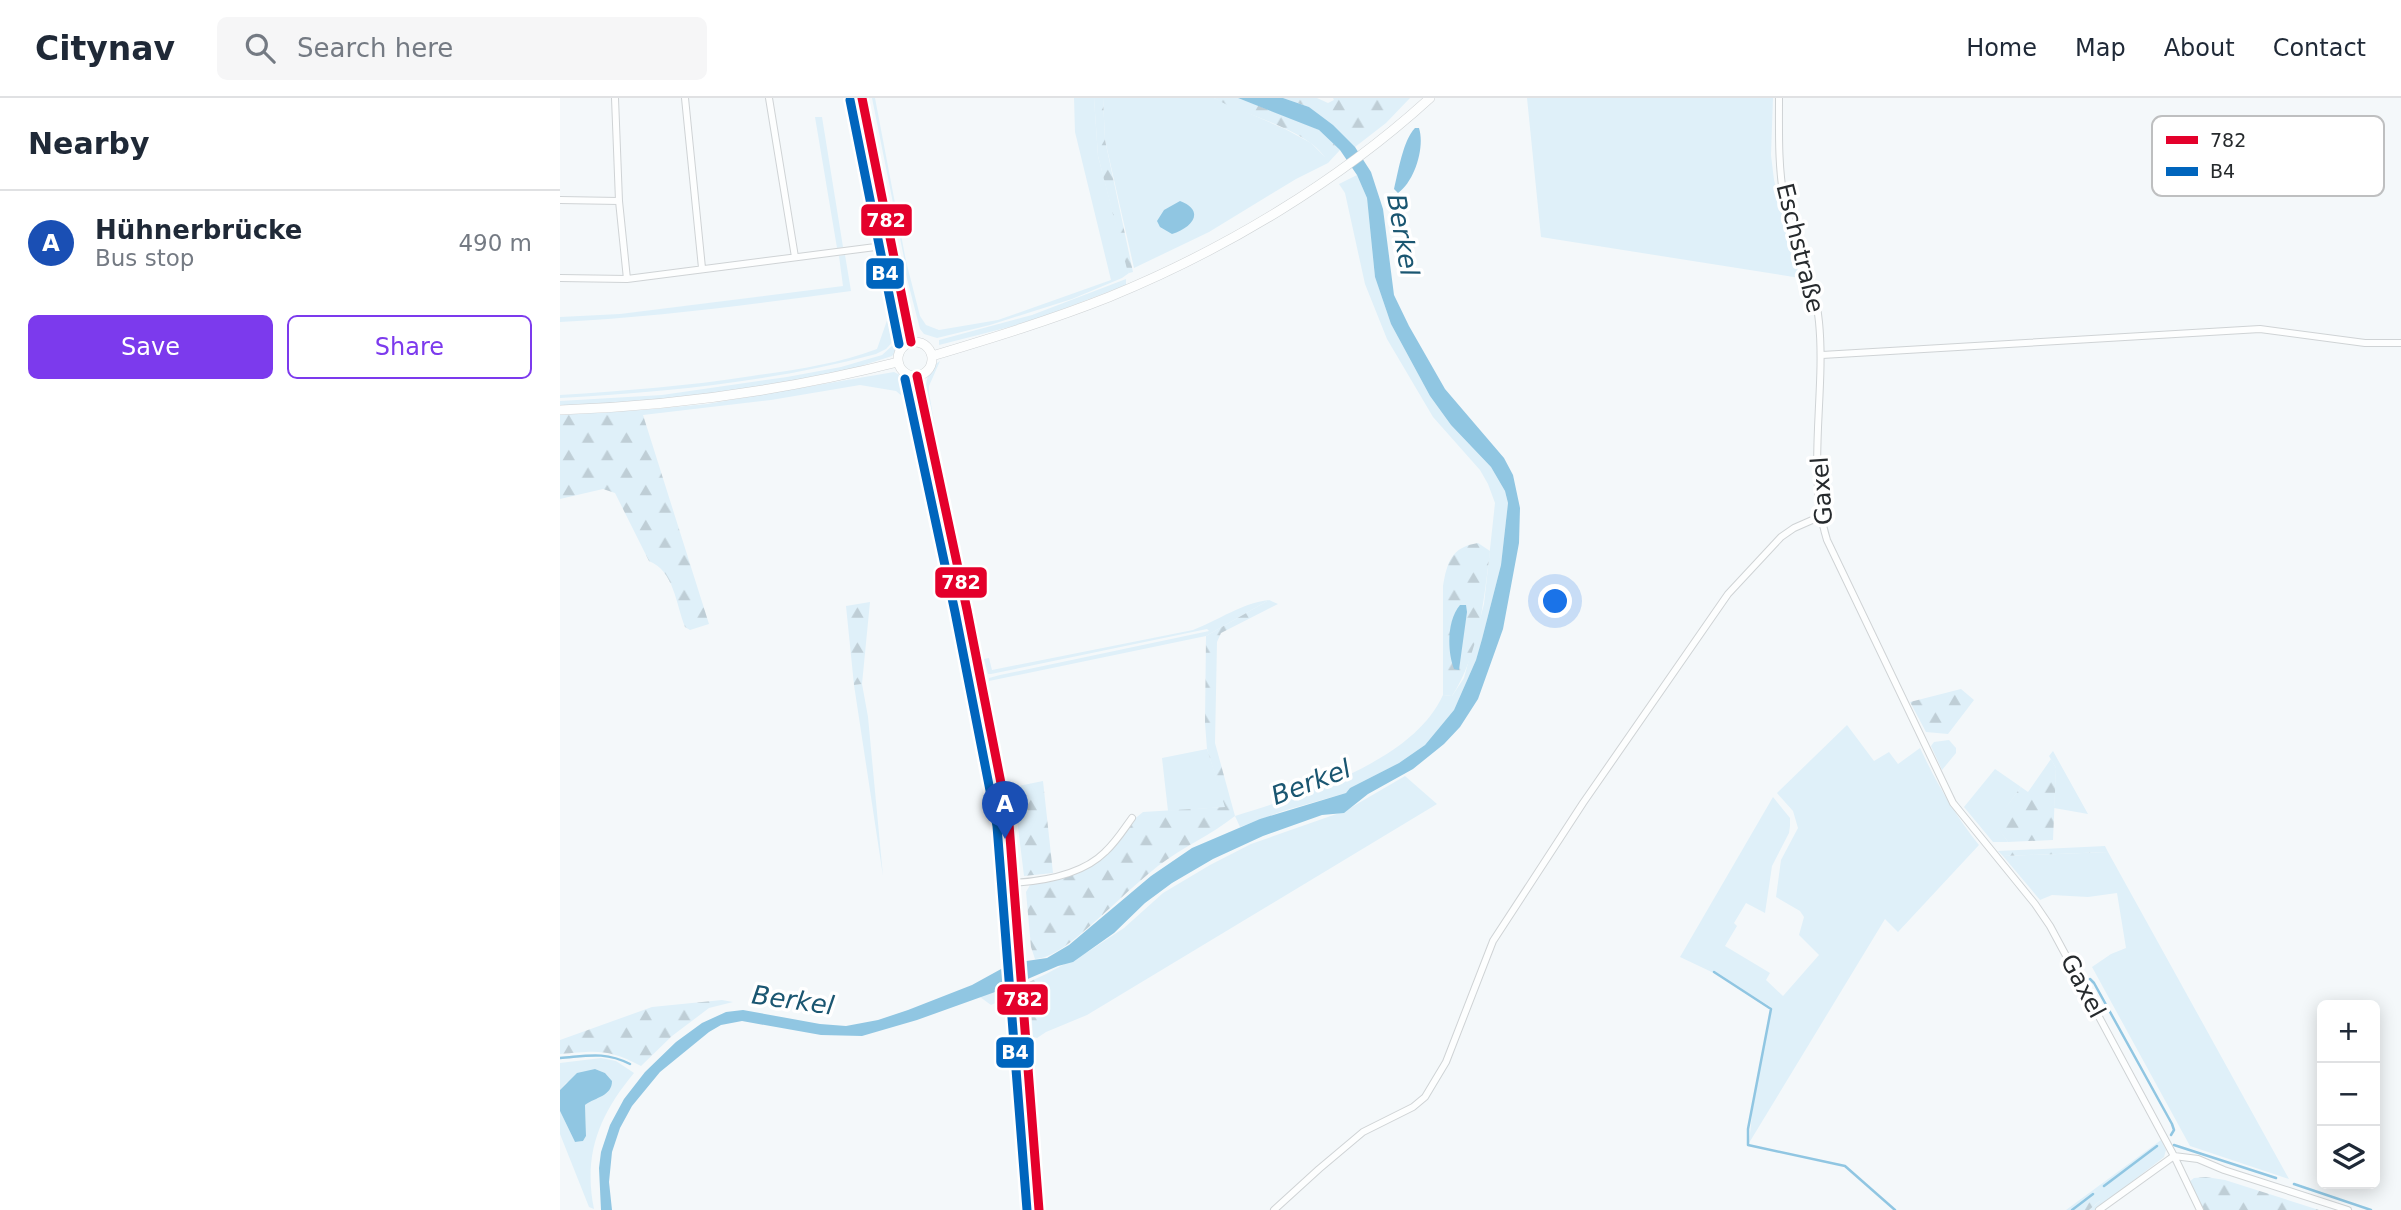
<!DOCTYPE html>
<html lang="en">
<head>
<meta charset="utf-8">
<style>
	:root { --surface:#fff; --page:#f6f6f7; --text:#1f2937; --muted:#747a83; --line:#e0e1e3; --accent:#7c3aed }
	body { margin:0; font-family:"DejaVu Sans",sans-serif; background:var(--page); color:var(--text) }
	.controls { position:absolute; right:21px; bottom:21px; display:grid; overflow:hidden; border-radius:10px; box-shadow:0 4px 18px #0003 }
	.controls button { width:63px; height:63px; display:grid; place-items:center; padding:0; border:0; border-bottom:2px solid var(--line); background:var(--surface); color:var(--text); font:35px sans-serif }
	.you { position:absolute; left:996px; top:504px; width:24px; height:24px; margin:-18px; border:5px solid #fff; border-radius:50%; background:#1a73e8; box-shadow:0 0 0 10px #1a73e833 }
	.badge { display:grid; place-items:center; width:46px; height:46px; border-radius:50%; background:var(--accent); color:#fff; font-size:23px; font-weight:700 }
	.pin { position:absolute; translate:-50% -58px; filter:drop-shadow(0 2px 4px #0008) }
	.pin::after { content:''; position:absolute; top:37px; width:24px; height:21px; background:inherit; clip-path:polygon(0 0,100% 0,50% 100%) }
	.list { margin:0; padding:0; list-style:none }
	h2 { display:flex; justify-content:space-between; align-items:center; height:91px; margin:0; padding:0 28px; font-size:30px }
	h2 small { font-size:23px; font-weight:400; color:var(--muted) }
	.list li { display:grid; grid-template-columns:46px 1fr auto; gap:21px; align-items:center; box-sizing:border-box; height:105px; padding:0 28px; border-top:2px solid var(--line) }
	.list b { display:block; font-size:26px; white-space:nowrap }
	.list p { margin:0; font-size:23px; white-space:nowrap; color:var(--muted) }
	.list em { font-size:23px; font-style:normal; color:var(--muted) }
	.actions { display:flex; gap:14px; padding:21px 28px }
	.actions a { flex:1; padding:16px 0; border:2px solid var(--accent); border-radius:10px; text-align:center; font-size:24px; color:var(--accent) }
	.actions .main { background:var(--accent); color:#fff }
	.icon { flex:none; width:38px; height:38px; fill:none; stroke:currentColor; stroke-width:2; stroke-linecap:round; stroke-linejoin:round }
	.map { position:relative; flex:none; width:1841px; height:1112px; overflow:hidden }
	header { display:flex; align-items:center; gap:42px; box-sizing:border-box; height:98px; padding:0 35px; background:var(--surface); border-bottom:2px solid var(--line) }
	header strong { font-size:33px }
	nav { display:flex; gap:38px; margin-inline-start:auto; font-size:24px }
	.search { width:490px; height:63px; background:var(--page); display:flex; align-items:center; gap:18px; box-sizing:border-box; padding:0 24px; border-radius:10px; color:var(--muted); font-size:26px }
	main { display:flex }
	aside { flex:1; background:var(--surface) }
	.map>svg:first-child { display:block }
</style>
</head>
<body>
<header>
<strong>Citynav</strong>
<div class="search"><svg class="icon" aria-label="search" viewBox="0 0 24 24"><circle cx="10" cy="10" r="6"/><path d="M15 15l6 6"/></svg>Search here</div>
<nav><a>Home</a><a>Map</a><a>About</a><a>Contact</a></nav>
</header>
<main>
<aside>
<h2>Nearby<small></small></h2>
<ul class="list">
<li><span class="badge" style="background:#1a4fb4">A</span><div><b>Hühnerbrücke</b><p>Bus stop</p></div><em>490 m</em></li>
</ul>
<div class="actions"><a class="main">Save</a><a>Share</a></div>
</aside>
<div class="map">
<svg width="1841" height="1112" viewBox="0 0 1841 1112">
	<defs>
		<pattern id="forest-firs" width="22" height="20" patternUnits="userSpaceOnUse" patternTransform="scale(1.75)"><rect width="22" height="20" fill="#dff0f9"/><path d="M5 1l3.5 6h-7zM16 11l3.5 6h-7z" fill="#bfced6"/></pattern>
	</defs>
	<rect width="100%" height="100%" fill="#f4f8fa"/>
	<path fill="#dff0f9" d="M 312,0 L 315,0 L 346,163 L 360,218 L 366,227 L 379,232 L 438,222 L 551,182 L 515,34 L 514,0 L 534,0 L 538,58 L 569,175 L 562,180 L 512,201 L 430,227 L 377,240 L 364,236 L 360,231 L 342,161 L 344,160 Z
		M 543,0 L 654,0 L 725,31 L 751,45 L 767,61 L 768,65 L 736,81 L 649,134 L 574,170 L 545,42 Z
		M 967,0 L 1213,0 L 1211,57 L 1214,82 L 1240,180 L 981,139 Z
		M 255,19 L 262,19 L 283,149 L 277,150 Z
		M 797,77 L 807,100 L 815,179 L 831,226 L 870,298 L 891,327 L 931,369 L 945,393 L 948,405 L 941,467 L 922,541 L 916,562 L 894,612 L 865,647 L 839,665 L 790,690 L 786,695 L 723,713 L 680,729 L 675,718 C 741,697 852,665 883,597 L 892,598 L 904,580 L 924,506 L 935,405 L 928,386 L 920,372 L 873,319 L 827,241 L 805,186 L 785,95 L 779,86 Z
		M 285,157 L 291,193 C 194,206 98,219 0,224 L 0,219 L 60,216 L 283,188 L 279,158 Z
		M 566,181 L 566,187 L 469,224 L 379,247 L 379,242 L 472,217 Z
		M 331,211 L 336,217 L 339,237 L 326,251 L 316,256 C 212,284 107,294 0,300 L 0,297 C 64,293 128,288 192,278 C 234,272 278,266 317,251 Z
		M 343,238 L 341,247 L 332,258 L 273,277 L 122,300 L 0,309 L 0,303 L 102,297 L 227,279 L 281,269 L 322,257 Z
		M 380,263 L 369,288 L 369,295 L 384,380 L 366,290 C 366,280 370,269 380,263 Z
		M 334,274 L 348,281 L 356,299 L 393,468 L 385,478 L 374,481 L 378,467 L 387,452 L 360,325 L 349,304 L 336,293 L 300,287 L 211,302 L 83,317 L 83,312 L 147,306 Z
		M 391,483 L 397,487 L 412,558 L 408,559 Z
		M 709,502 L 646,538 L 429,583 L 429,580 L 440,577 L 649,533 L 647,531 L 431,576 L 428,576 L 424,561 L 429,560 L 432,572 L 633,532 C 659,522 682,505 709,502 Z
		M 413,563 L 437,680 L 434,683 L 409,564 Z
		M 302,586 L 308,619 L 323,778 L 294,587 Z
		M 1287,627 L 1314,663 L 1329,654 L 1338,666 L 1360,650 C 1377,686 1395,717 1419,747 L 1338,834 L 1325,821 L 1189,1045 L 1192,1016 L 1211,909 L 1158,877 L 1120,859 L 1213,699 L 1230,720 L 1230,728 L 1229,735 L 1212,768 L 1205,815 L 1186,805 L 1174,825 L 1177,828 L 1165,848 L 1210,875 L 1206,882 L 1223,898 L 1259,857 L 1239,837 L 1244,819 L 1240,813 L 1216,799 L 1221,762 L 1238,730 L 1233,713 L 1217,695 Z
		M 1389,642 L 1396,650 L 1396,655 L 1382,672 L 1371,648 L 1374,644 Z
		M 647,651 L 666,709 L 608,713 L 602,660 Z
		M 1493,653 L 1528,716 L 1494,710 L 1496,670 L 1489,658 Z
		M 1435,671 L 1461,689 L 1435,725 L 1448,744 L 1433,744 L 1404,709 Z
		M 845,678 L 877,706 L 527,917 L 486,934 L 486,876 L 529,853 L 564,830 L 603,795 L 650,767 L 691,746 L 785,713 Z
		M 1548,754 L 1729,1081 L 1630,1048 L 1532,869 L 1551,856 L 1566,850 L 1557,795 L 1528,799 L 1492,797 L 1480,802 L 1443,758 Z
		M 41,960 L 56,963 L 74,975 C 39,1017 23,1057 34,1111 L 29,1109 L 0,1036 L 0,1013 L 15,1044 L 23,1043 L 26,1038 L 25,1007 L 52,983 L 45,975 L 35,971 L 6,985 L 0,992 L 0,965 Z
		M 464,974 L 471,1062 L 469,1064 L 475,1112 L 471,1112 L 459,979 Z
		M 1601,1042 L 1606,1052 L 1604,1059 L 1535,1112 L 1529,1112 L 1540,1103 L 1535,1093 L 1510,1112 L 1506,1112 Z"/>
	<path fill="url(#forest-firs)" d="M 534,0 L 543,0 L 545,42 L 573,174 L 569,175 L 567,171 L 538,58 Z
		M 654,0 L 678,0 L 741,24 L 759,32 L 780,52 L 768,65 C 754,32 684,18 654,0 Z
		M 723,0 L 757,0 L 768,5 L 774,2 L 773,0 L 850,0 L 826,25 L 795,49 L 749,9 Z
		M 83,312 L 83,317 L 149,526 L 130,532 L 125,529 C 116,506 114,473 89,463 L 55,395 L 43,391 L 0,401 L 0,317 Z
		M 918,445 L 930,453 C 924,501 919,557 892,598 L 883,597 L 883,488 C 887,465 891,449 918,445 Z
		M 709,502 L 718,506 L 661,535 L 657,544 L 655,645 L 675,718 C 651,737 623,749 598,768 C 570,790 545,816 517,839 C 506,848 490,860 475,861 L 471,849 L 466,794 L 470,787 L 527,771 L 547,756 L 572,723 L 583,714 L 665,709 L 647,651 L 645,625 L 646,538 Z
		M 310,504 L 302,586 L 294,587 L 286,508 Z
		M 1401,591 L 1414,602 L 1388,636 L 1366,634 L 1350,604 Z
		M 1491,661 L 1496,670 L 1493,742 L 1448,744 L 1434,725 L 1461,689 L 1468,694 Z
		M 483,683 L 493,775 L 464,778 L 453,689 Z
		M 1545,748 L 1548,754 L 1443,758 L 1438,753 Z
		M 486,876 L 486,934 L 477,940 L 473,939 L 469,884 Z
		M 458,885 L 458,895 L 431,907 L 420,899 Z
		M 162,902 L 173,904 L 149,910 L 112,938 L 81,968 C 47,950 36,953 0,956 L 0,942 L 92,909 Z
		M 1646,1079 L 1665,1082 L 1759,1112 L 1640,1112 L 1629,1084 L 1634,1080 Z
		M 1535,1093 L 1539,1095 L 1542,1101 L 1529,1112 L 1510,1112 Z"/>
	<path fill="#90c6e2" d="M 678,0 L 723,0 L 749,9 L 773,27 L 795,49 L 811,74 L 823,111 L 834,197 L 849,228 L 885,291 L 944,360 L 953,377 L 960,410 L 959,445 L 943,531 L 918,601 L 900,629 L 884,646 L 853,671 L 808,696 L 784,715 L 762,717 L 703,738 L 653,761 L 612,785 L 585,805 L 554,835 L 513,864 L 498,868 L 449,889 L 357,922 L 302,938 L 261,937 L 182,923 L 161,927 L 149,934 L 100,974 L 72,1008 L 60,1030 L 52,1054 L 49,1084 L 52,1112 L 41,1112 L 39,1070 L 41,1054 L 50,1027 L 64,1001 L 85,974 L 116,944 L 142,925 L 166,914 L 183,912 L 260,926 L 286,928 L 318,922 L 348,912 L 412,887 L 452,865 L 487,860 L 509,847 L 591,778 L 632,750 L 700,721 L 786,695 L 790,690 L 839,665 L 865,647 L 894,612 L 916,562 L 922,541 L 941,467 L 948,405 L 945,393 L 931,369 L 891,327 L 870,298 L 831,226 L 815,179 L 807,100 L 797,77 L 780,52 L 759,32 Z
		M 855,30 L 859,30 C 865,49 855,83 838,95 L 834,91 C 838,75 843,42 855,30 Z
		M 620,103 C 646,113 632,130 612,136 L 600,129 L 597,123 L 604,112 Z
		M 900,507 L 906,507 L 907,514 L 899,572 L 894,571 C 887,553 887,522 900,507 Z
		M 35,971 L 45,975 L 52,983 C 52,998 36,999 25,1007 L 26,1038 L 23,1043 L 15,1044 L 0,1013 L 0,992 L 17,975 Z"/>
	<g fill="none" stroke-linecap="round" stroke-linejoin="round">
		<path stroke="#90c6e2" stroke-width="2.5" d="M 1154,874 L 1211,911 L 1188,1031 L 1188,1047 L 1285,1068 L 1335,1112
			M 1530,881 L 1534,885 L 1612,1026 L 1614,1032 L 1611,1037
			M 0,960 C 27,958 44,953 70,966
			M 1614,1047 L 1716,1080
			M 1734,1086 L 1811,1112
			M 1544,1088 L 1597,1048
			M 1512,1112 L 1533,1096"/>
		<g stroke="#cfd3d5" stroke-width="8">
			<path id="street" d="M 55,0 L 59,103 L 67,181
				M 125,0 L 142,170
				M 209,0 L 235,159
				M 1219,0 C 1219,34 1218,68 1224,101 C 1233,143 1255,181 1259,224 C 1266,295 1246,375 1267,442 L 1393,705 L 1475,806 L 1490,828 L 1614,1058 L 1640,1112
				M 0,102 L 59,103
				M 0,180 L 67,181 L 331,147
				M 1262,257 L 1700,231 L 1805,245 L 1841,245
				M 454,785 C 484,783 523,776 545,754 C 556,744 564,731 572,720
				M 714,1112 L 759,1071 L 803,1034 L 853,1009 L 865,999 L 886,964 L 933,843 L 1023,705 L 1168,496 L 1221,439 L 1234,430 L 1259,419
				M 1539,1112 L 1614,1058 L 1638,1061 L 1664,1072 L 1788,1112"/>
		</g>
		<g stroke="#cfd3d5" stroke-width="10">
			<path id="secondary" d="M 302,0 L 351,244
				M338 261a17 17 0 1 1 34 0a17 17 0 1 1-34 0Z
				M 372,258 C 432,240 491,222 549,199 C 664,152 778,84 870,0
				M 357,278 L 407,512 L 449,726 L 479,1112
				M 0,312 C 115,308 227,292 338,264"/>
		</g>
		<use href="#street" stroke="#fdfefe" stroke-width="6"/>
		<use href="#secondary" stroke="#fdfefe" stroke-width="9"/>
		<g stroke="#fff" stroke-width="14">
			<path id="bus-1" d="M 302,0 L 351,244
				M 357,278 L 407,512 L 449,726 L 479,1112"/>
		</g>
		<g stroke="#fff" stroke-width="14">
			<path id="bus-2" d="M 290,2 L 339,246
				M 345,281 L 395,514 L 437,728 L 467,1112"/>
		</g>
		<use href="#bus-1" stroke="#e4002b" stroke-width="9"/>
		<use href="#bus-2" stroke="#0065bd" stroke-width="9"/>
	</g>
	<g text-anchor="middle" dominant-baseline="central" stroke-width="7" stroke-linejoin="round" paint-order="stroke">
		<g font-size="24" fill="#262a2d" stroke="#fff">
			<text transform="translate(1240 150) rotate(76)">Eschstraße</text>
			<text transform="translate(1262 393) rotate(-94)">Gaxel</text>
			<text transform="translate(1523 888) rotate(62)">Gaxel</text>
		</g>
		<g font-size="26" font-style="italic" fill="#1a5671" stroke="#fff">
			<text transform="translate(843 137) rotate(80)">Berkel</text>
			<text transform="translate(751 684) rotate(-21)">Berkel</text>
			<text transform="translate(233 902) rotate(8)">Berkel</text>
		</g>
	</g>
	<rect x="1592" y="18" width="232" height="80" rx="10" fill="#fff" stroke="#bebfc0" stroke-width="2"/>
	<rect x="1606" y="38" width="32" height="8" fill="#e4002b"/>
	<rect x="1606" y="69" width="32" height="9" fill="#0065bd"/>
	<g font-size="19" fill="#262a2d">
		<text x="1650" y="49">782</text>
		<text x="1650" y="80">B4</text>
	</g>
	<g stroke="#fff" stroke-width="2.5">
		<rect x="300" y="105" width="53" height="34" rx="7" fill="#e4002b"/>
		<rect x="305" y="159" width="40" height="33" rx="7" fill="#0065bd"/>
		<rect x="374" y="468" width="54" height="33" rx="7" fill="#e4002b"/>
		<rect x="436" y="885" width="53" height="33" rx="7" fill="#e4002b"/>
		<rect x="435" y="938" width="40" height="33" rx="7" fill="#0065bd"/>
	</g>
	<g font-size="19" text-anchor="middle" font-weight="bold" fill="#fff">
		<text x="326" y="129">782</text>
		<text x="325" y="182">B4</text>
		<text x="401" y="491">782</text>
		<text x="463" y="908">782</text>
		<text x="455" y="961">B4</text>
	</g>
</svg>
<div class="controls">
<button>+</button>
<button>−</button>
<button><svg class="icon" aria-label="layers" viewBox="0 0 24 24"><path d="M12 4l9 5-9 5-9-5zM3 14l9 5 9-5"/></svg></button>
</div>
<div class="you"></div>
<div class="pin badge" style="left:445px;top:741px;background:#1a4fb4">A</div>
</div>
</main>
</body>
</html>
